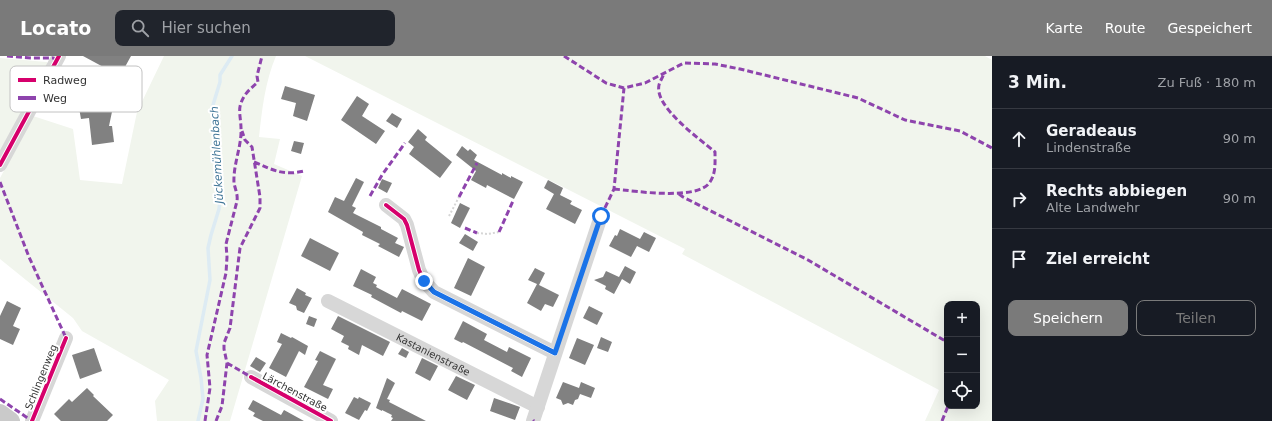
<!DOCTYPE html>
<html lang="de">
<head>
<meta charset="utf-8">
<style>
	:root { --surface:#171b24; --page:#20242c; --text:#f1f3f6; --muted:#9ea1a6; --line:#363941; --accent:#7a7a7a }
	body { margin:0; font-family:"DejaVu Sans",sans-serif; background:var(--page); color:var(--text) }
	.controls { position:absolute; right:12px; bottom:12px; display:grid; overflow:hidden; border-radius:8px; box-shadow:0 4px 16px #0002 }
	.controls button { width:36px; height:36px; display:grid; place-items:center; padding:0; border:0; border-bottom:1px solid var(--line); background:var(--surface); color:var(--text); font:20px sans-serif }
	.stop { position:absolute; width:12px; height:12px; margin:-9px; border:3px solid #1a73e8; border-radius:50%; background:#fff }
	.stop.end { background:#1a73e8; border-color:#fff; box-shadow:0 1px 4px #0008 }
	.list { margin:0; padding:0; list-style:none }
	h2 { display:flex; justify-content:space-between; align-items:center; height:52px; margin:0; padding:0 16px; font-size:17px }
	h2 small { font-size:13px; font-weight:400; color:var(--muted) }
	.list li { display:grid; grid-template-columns:26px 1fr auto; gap:12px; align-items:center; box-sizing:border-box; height:60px; padding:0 16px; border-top:1px solid var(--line) }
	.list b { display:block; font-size:15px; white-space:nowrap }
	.list p { margin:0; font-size:13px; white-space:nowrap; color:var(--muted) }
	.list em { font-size:13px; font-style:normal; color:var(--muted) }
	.actions { display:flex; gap:8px; padding:12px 16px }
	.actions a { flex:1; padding:9px 0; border:1px solid var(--accent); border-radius:8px; text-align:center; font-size:14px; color:var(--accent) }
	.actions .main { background:var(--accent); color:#fff }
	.icon { flex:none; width:22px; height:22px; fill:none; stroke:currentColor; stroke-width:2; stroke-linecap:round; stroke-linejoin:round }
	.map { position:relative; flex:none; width:992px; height:365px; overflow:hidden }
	header { display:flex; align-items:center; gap:24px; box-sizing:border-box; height:56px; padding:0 20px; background:var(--accent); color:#fff }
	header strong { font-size:19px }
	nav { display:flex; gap:22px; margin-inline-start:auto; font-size:14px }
	.search { width:280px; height:36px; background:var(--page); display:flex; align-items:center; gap:10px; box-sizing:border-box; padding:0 14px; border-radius:8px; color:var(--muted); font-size:15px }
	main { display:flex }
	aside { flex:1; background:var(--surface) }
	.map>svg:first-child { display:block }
</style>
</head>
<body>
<header>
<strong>Locato</strong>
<div class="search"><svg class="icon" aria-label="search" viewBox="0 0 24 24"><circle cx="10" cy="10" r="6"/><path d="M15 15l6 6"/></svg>Hier suchen</div>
<nav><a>Karte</a><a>Route</a><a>Gespeichert</a></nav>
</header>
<main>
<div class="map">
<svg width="992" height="365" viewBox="0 0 992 365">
	<rect width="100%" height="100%" fill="#fff"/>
	<path fill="#f1f5ed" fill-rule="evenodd" d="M 164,0 L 276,0 C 265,26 262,53 259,81 L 280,83 L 274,108 L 302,120 L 230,365 L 157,365 L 155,345 L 169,324 L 82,275 L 73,262 L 0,203 L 0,122 L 33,60 L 73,73 L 80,124 L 122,128 L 137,56 Z
		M 305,0 L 985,0 L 992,4 L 992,365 L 925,365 L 939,334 L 682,198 L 685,193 ZM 947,248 L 977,248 L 977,350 L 947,350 Z
		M 0,2 L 47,6 L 49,10 L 0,95 Z"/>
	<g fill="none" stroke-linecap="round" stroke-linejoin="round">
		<path stroke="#ddebf3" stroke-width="3.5" d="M 198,365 L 203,343 L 201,322 L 196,295 L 210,224 L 208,192 L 211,179 L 219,153 L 221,133 L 217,100 L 217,87 L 214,65 L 213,49 L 220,26 L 220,19 L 232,0"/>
	</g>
	<path fill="#818181" d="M 83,0 L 131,0 L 120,20 Z
		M 285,30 L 315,39 L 307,65 L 293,60 L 296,47 L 281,43 Z
		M 357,40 L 369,48 L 362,60 L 385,75 L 376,88 L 341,64 Z
		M 102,48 L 113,51 L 109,70 L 112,70 L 114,86 L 92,89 L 89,62 L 81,63 L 79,52 Z
		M 392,57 L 402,63 L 397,72 L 386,65 Z
		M 418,73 L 427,81 L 425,84 L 452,106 L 440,122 L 409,98 L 414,91 L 408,86 Z
		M 294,85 L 304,87 L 301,98 L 291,95 Z
		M 462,90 L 468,95 L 470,93 L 477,99 L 474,104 L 502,119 L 502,117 L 511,122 L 511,120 L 523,126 L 514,143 L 487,129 L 486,132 L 471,124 L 476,115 L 456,99 Z
		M 356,122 L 364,126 L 352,150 L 356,152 L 353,157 L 381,171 L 381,173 L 398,182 L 395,187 L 404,191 L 399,201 L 378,190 L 380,188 L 362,179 L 363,176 L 328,156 L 335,141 L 344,145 Z
		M 382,123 L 392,127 L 387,137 L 378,132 Z
		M 548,124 L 563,132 L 560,139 L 572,145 L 570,148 L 582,154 L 575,168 L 546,153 L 554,138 L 544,132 Z
		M 460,147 L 470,152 L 460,172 L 451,167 Z
		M 620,173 L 640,183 L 644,176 L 656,182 L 649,196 L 637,190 L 631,201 L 609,190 L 615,179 L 617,180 Z
		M 465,178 L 478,186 L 473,195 L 459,187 Z
		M 310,182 L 339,197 L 330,215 L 301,200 Z
		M 468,202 L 485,211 L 471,240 L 454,232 Z
		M 625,210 L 636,216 L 630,228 L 622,223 L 614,238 L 605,233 L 606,230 L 594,224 L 603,221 L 606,215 L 619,221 Z
		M 535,212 L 545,217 L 539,229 L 559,239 L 553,251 L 545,248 L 541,255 L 527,247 L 537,228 L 528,224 Z
		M 361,213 L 376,221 L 373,227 L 377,229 L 376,231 L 397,242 L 402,233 L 431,248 L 422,265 L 402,255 L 401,257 L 371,241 L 372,239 L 353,230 Z
		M 297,232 L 306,237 L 305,239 L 312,242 L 304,257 L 297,254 L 296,250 L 289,247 Z
		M 7,245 L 21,252 L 13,270 L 20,273 L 13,289 L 0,283 L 0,260 Z
		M 589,250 L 603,257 L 597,269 L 583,262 Z
		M 309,260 L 317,263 L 314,271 L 306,268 Z
		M 338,260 L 390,286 L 383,300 L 362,289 L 359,299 L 348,293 L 349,290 L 341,286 L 344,280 L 331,273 Z
		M 463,265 L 487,278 L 484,284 L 507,296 L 509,291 L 531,302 L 522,321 L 511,315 L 513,312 L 463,286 L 462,287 L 454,283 Z
		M 281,277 L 291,282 L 292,281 L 308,290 L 305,299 L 299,295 L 286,321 L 269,312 L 282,288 L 277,286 Z
		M 601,281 L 612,286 L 608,296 L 597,292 Z
		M 577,282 L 594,289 L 585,309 L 569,302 Z
		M 94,292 L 102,315 L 80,323 L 72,299 Z
		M 402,292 L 409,296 L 406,302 L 398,298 Z
		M 320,295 L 336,303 L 323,329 L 333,333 L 328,343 L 304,331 L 318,305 L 315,304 Z
		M 256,301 L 266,307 L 260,316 L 250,310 Z
		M 422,302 L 438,310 L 430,325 L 415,317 Z
		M 456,320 L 475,329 L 467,344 L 448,334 Z
		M 387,322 L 395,327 L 387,343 L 390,344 L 389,346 L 426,365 L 391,365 L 393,362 L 391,361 L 392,359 L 382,354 L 382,355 L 376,352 Z
		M 563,326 L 579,332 L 581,326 L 595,332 L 591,342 L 580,338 L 578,343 L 575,344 L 573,349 L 568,347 L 563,349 L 561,344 L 556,342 Z
		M 87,332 L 94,339 L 93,340 L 113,359 L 107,365 L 61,365 L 54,358 L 69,343 L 72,346 Z
		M 354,341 L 358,343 L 359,341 L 371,347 L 367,355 L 365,354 L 359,364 L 345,357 Z
		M 494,342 L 520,351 L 515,364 L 490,355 Z
		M 253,344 L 281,359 L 284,354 L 304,365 L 263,365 L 253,360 L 255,357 L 248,353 Z"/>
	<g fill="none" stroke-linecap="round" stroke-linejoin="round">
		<path stroke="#d6d6d6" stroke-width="2" stroke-dasharray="2 2" stroke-linecap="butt" d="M 449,160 L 459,141
			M 477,177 L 488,178 L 499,176"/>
		<g stroke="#d7d7d7" stroke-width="14">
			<path d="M 0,109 L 59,0"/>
			<path d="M 386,149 L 404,163 L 407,169 L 419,214 L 424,225 L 434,236 L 555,297"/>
			<path id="s1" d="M 328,245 L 538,351"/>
			<path d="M 251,321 L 331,365"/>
			<path d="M 32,365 L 66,282"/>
			<path d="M 533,365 L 601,160"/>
		</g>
		<path stroke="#cacaca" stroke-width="18" d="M 0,357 L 11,365"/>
		<path stroke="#8e44ad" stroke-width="3" stroke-dasharray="6 3" stroke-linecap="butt" d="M 7,0 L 31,2 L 53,2 L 57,4
			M 564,0 L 606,27 L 624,32 L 645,27 L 684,7 L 715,8 L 740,13 L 858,42 L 905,64 L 960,75 L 992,92
			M 254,106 C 273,114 283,120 304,115
			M 0,126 L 29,201 L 66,282
			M 614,133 C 635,135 698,145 710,126 C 716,117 715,107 715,96 C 700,83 654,51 659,29 C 660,25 663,21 664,17
			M 679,138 L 683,141 L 808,204 L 947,286
			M 370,140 L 382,119 L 405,87
			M 459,141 L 477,107
			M 601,160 L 614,133 L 624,32
			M 465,172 L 477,177
			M 499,176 L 513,145
			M 227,307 L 251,321
			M 0,343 L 32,365
			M 533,364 L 534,365
			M 205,365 L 210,332 L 207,299 L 226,217 L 227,201 L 226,188 L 237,145 C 238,138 235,133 234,127 C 233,108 242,90 241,72 C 241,64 238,54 241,47 C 244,38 250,33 258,26 L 257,20 L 262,0
			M 216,365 L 222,350 L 227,307 L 224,293 L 224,287 L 230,272 L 240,192 L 260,152 L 260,141 L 252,91 L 245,84 L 242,75
			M 942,365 L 948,350"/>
		<g stroke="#fff" stroke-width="6">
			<path id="cycleway" d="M 0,109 L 59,0
				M 386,149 L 404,163 L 407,169 L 419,214 L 424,225 L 434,236 L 555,297
				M 251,321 L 331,365
				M 32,365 L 66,282"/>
		</g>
		<use href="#cycleway" stroke="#d6006c" stroke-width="4"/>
	</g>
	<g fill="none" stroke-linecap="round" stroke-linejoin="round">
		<path stroke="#1a73e8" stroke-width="5" d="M 424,225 L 434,236 L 555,297 L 601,160"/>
	</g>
	<g text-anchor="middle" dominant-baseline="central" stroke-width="4" stroke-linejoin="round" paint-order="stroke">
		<g font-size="10" fill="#333" stroke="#fff">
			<text stroke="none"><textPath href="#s1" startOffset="118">Kastanienstraße</textPath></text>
			<text transform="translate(41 321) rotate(-68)">Schlingenweg</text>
			<text transform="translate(295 336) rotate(28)">Lärchenstraße</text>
		</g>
		<g font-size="11" font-style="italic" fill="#3f7597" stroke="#fff">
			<text transform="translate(217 99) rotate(-93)">Jückemühlenbach</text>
		</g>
	</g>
	<rect x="10" y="10" width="132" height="46" rx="6" fill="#fff" stroke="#c2c2c2" stroke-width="1"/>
	<rect x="18" y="22" width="18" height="4" fill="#d6006c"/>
	<rect x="18" y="40" width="18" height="4" fill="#8e44ad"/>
	<g font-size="11" fill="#333">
		<text x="43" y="28">Radweg</text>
		<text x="43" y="46">Weg</text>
	</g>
</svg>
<div class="controls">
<button>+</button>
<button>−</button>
<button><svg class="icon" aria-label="locate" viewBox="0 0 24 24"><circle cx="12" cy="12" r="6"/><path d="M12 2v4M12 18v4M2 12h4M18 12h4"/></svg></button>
</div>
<div class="stop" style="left:601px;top:160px"></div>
<div class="stop end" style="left:424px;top:225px"></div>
</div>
<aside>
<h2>3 Min.<small>Zu Fuß · 180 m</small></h2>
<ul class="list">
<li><svg class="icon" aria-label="ahead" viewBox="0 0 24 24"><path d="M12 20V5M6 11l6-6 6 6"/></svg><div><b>Geradeaus</b><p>Lindenstraße</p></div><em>90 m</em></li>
<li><svg class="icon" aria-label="right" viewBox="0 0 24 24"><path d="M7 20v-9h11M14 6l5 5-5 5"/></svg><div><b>Rechts abbiegen</b><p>Alte Landwehr</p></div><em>90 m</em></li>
<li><svg class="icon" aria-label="arrive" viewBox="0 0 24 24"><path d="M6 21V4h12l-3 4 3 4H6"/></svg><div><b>Ziel erreicht</b></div></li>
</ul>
<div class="actions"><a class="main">Speichern</a><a>Teilen</a></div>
</aside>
</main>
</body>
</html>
